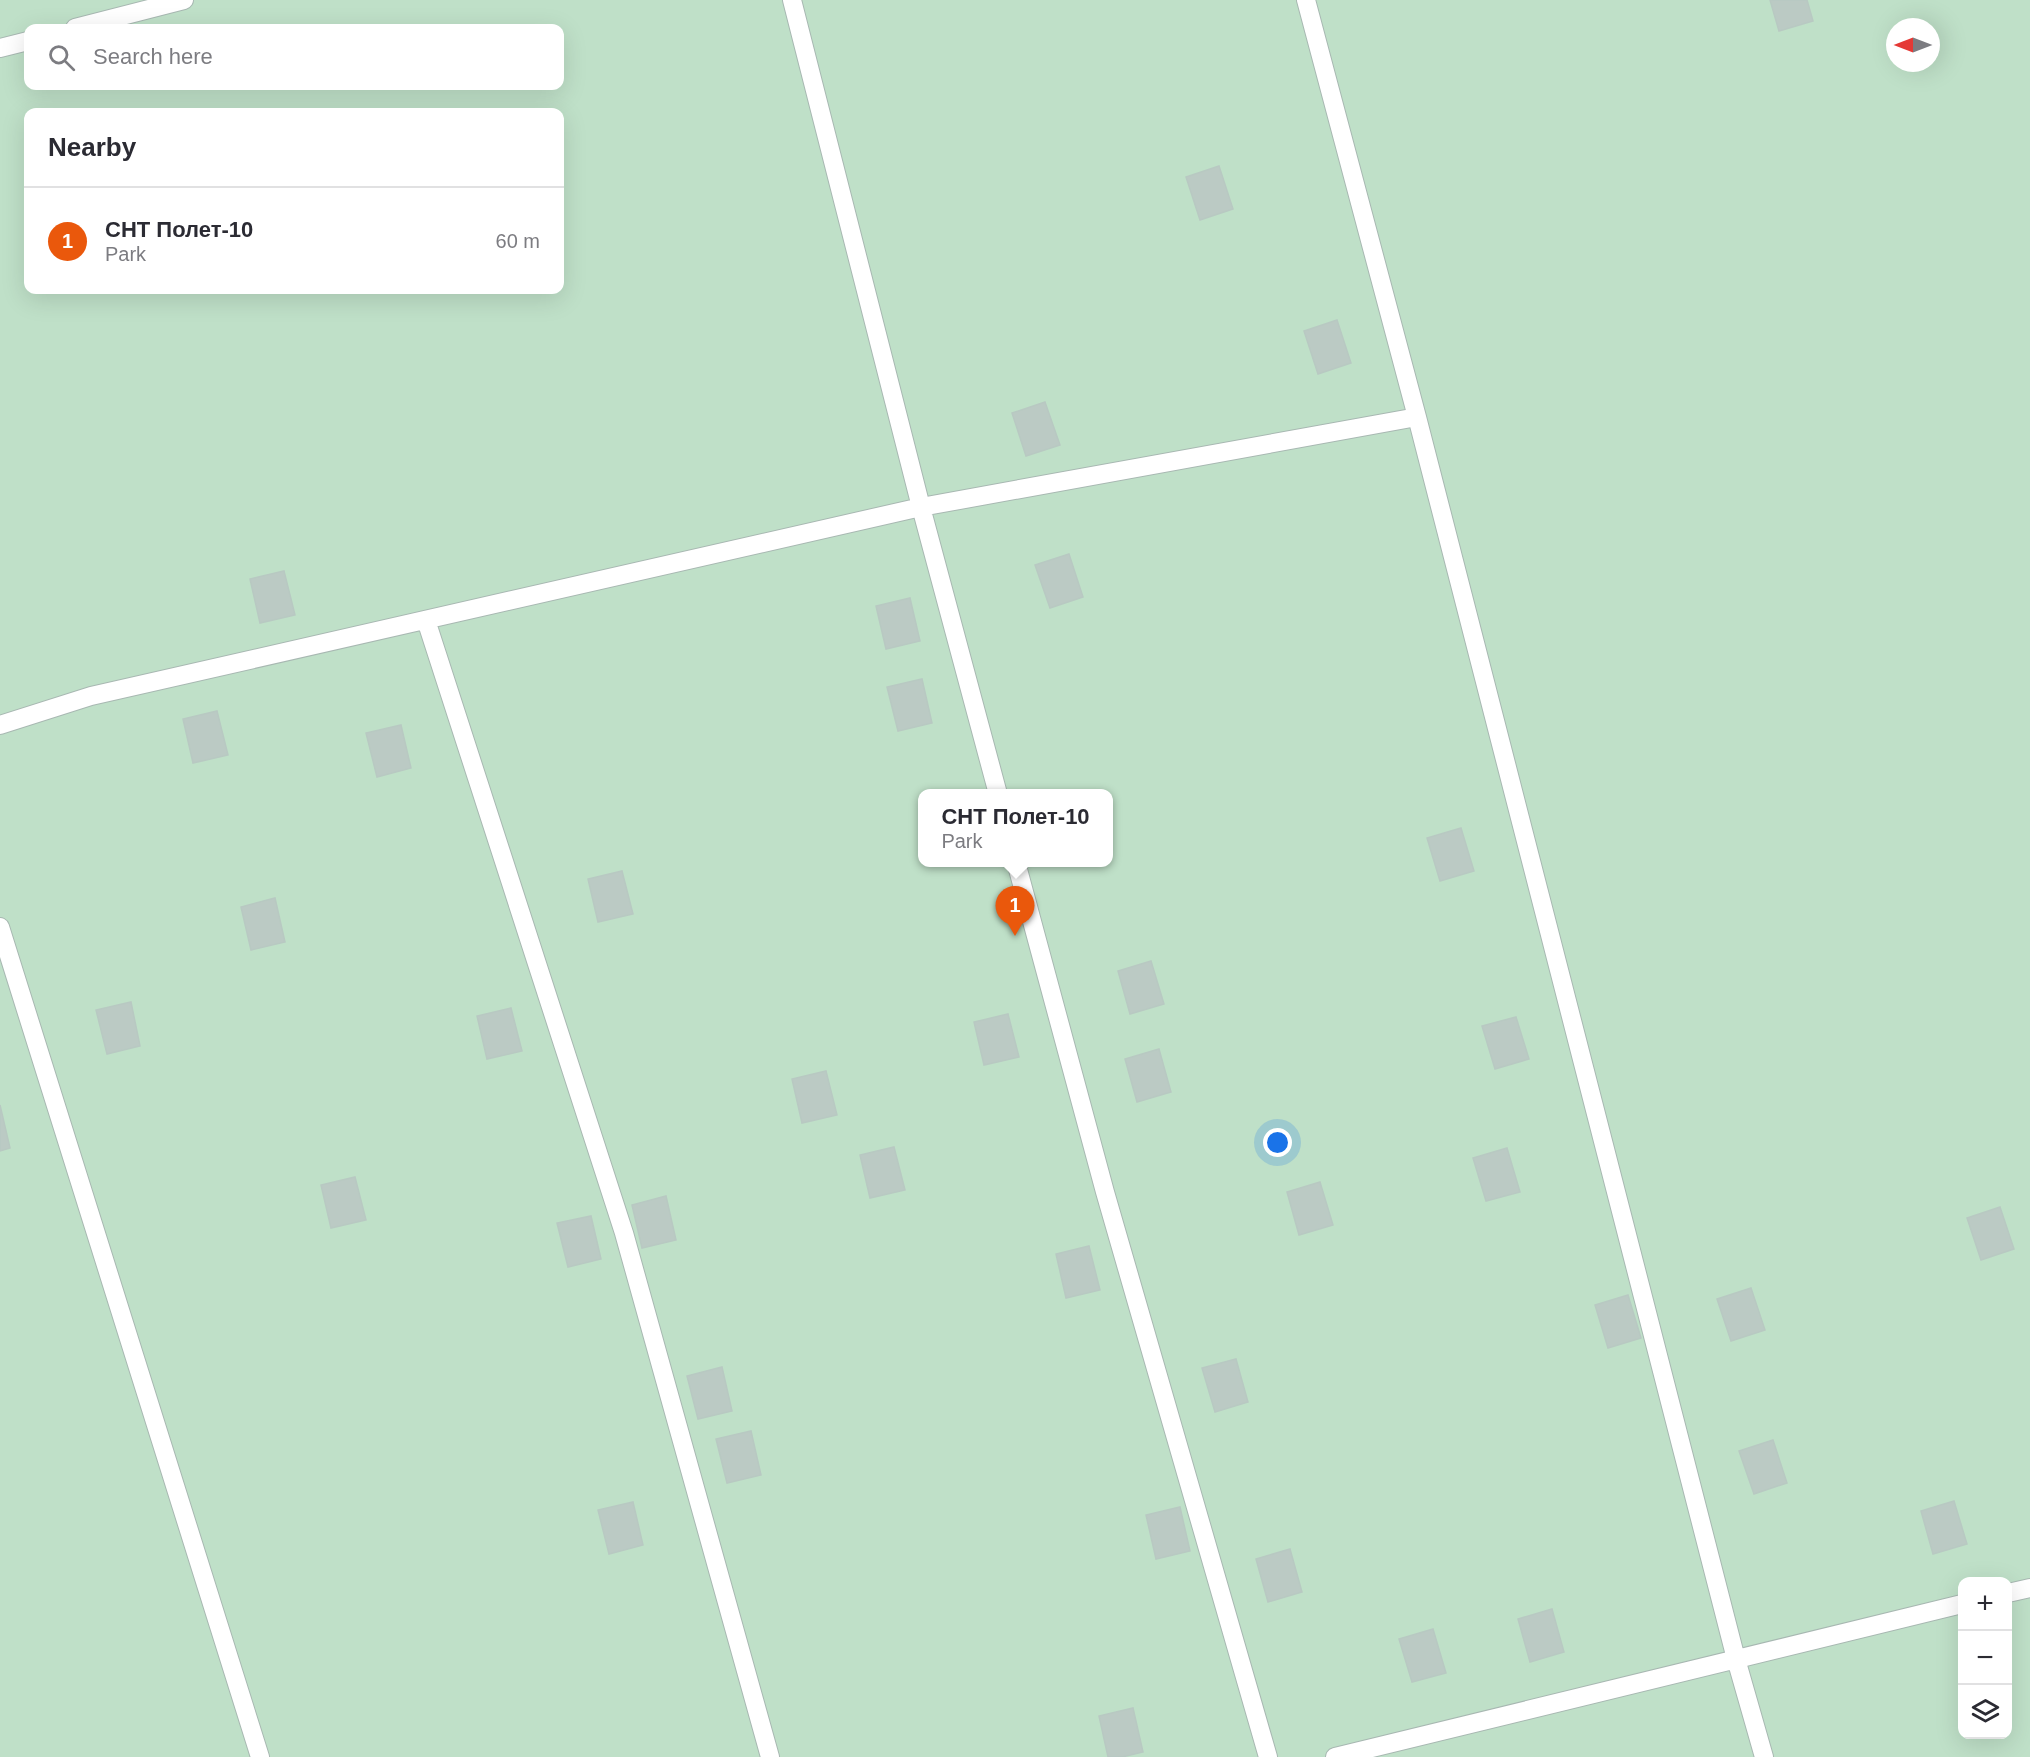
<!DOCTYPE html>
<html lang="en">
<head>
<meta charset="utf-8">
<style>
	:root { --surface:#fff; --page:#f7f7f7; --text:#2b2b33; --muted:#7c7c81; --line:#e1e1e2; --accent:#ea580c }
	body { margin:0; font-family:Helvetica,sans-serif; background:var(--page); color:var(--text) }
	.controls { position:absolute; right:18px; bottom:18px; display:grid; overflow:hidden; border-radius:12px; box-shadow:0 6px 24px #0002 }
	.controls button { width:54px; height:54px; display:grid; place-items:center; padding:0; border:0; border-bottom:2px solid var(--line); background:var(--surface); color:var(--text); font:30px sans-serif }
	.compass { position:absolute; left:1886px; top:18px; width:54px; height:54px; border-radius:50%; background:var(--surface); box-shadow:0 6px 24px #0002; rotate:270deg }
	.you { position:absolute; left:1278px; top:1143px; width:21px; height:21px; margin:-15px; border:4px solid #fff; border-radius:50%; background:#1a73e8; box-shadow:0 0 0 9px #1a73e833 }
	.badge { display:grid; place-items:center; width:39px; height:39px; border-radius:50%; background:var(--accent); color:#fff; font-size:20px; font-weight:700 }
	.pin { position:absolute; translate:-50% -50px; filter:drop-shadow(0 2px 3px #0008) }
	.pin::after { content:''; position:absolute; top:32px; width:21px; height:18px; background:inherit; clip-path:polygon(0 0,100% 0,50% 100%) }
	.popup { position:absolute; left:918px; top:789px; width:195px; height:78px; box-sizing:border-box; display:grid; place-content:center; border-radius:12px; background:var(--surface); filter:drop-shadow(0 2px 4px #0005); font-size:20px; white-space:nowrap; color:var(--muted) }
	.popup b { font-size:22px; color:var(--text) }
	.popup::after { content:''; position:absolute; left:50%; top:100%; margin-left:-12px; border:12px solid transparent; border-top-color:var(--surface) }
	.list { margin:0; padding:0; list-style:none }
	h2 { display:flex; justify-content:space-between; align-items:center; height:78px; margin:0; padding:0 24px; font-size:26px }
	h2 small { font-size:20px; font-weight:400; color:var(--muted) }
	.list li { display:grid; grid-template-columns:39px 1fr auto; gap:18px; align-items:center; box-sizing:border-box; height:108px; padding:0 24px; border-top:2px solid var(--line) }
	.list b { display:block; font-size:22px; white-space:nowrap }
	.list p { margin:0; font-size:20px; white-space:nowrap; color:var(--muted) }
	.list em { font-size:20px; font-style:normal; color:var(--muted) }
	.icon { flex:none; width:33px; height:33px; fill:none; stroke:currentColor; stroke-width:2; stroke-linecap:round; stroke-linejoin:round }
	.map { position:relative; flex:none; width:2030px; height:1757px; overflow:hidden }
	.search { position:absolute; background:var(--surface); box-shadow:0 6px 24px #0002; left:24px; top:24px; width:540px; height:66px; display:flex; align-items:center; gap:15px; box-sizing:border-box; padding:0 21px; border-radius:12px; color:var(--muted); font-size:22px }
	.panel { position:absolute; background:var(--surface); box-shadow:0 6px 24px #0002; left:24px; top:108px; width:540px; height:186px; border-radius:12px }
	.map>svg:first-child { display:block }
</style>
</head>
<body>
<div class="map">
<svg width="2030" height="1757" viewBox="0 0 2030 1757">
	<rect width="100%" height="100%" fill="#e6efeb"/>
	<path fill="#bfe0c8" fill-rule="evenodd" d="M 0,0 L 2030,0 L 2030,1757 L 0,1757 ZM 1895,27 L 1931,27 L 1931,63 L 1895,63 ZM 28,28 L 560,28 L 560,86 L 28,86 ZM 28,112 L 560,112 L 560,290 L 28,290 ZM 922,794 L 1108,794 L 1108,862 L 922,862 ZM 1962,1582 L 2008,1582 L 2008,1734 L 1962,1734 Z"/>
	<path fill="#bbcac4" stroke="#b8c9c2" stroke-width="1.5" d="M 1770,0 L 1807,0 L 1813,21 L 1779,31 Z
		M 1219,166 L 1233,209 L 1200,220 L 1186,177 Z
		M 1337,320 L 1351,363 L 1318,374 L 1304,331 Z
		M 1045,402 L 1060,445 L 1026,456 L 1012,413 Z
		M 1069,554 L 1083,597 L 1050,608 L 1035,565 Z
		M 284,571 L 295,615 L 260,623 L 250,579 Z
		M 910,598 L 920,641 L 886,649 L 876,606 Z
		M 922,679 L 932,723 L 898,731 L 887,687 Z
		M 217,711 L 228,755 L 193,763 L 183,719 Z
		M 401,725 L 411,768 L 377,777 L 366,733 Z
		M 1461,828 L 1474,871 L 1440,881 L 1427,838 Z
		M 622,871 L 633,914 L 598,922 L 588,879 Z
		M 275,898 L 285,942 L 251,950 L 241,907 Z
		M 1151,961 L 1164,1004 L 1130,1014 L 1118,971 Z
		M 131,1002 L 140,1046 L 107,1054 L 96,1010 Z
		M 511,1008 L 522,1051 L 487,1059 L 477,1016 Z
		M 1008,1014 L 1019,1057 L 984,1065 L 974,1022 Z
		M 1516,1017 L 1529,1059 L 1495,1069 L 1482,1026 Z
		M 1159,1049 L 1171,1092 L 1137,1102 L 1125,1059 Z
		M 826,1071 L 837,1115 L 802,1123 L 792,1079 Z
		M 0,1105 L 10,1148 L 0,1151 Z
		M 894,1147 L 905,1190 L 870,1198 L 860,1155 Z
		M 1507,1148 L 1520,1192 L 1486,1201 L 1473,1158 Z
		M 355,1177 L 366,1220 L 331,1228 L 321,1185 Z
		M 1320,1182 L 1333,1225 L 1299,1235 L 1287,1192 Z
		M 666,1196 L 676,1240 L 642,1248 L 632,1205 Z
		M 2000,1207 L 2014,1249 L 1981,1260 L 1967,1218 Z
		M 591,1216 L 601,1259 L 568,1267 L 557,1223 Z
		M 1089,1246 L 1100,1290 L 1066,1298 L 1056,1254 Z
		M 1751,1288 L 1765,1330 L 1731,1341 L 1717,1299 Z
		M 1628,1295 L 1641,1338 L 1608,1348 L 1595,1305 Z
		M 1236,1359 L 1248,1402 L 1215,1412 L 1202,1368 Z
		M 722,1367 L 732,1411 L 698,1419 L 687,1376 Z
		M 751,1431 L 761,1475 L 727,1483 L 716,1439 Z
		M 1773,1440 L 1787,1483 L 1754,1494 L 1739,1451 Z
		M 1954,1501 L 1967,1544 L 1933,1554 L 1921,1511 Z
		M 633,1502 L 643,1545 L 609,1554 L 598,1510 Z
		M 1180,1507 L 1190,1551 L 1156,1559 L 1146,1515 Z
		M 1290,1549 L 1302,1592 L 1268,1602 L 1256,1559 Z
		M 1552,1609 L 1564,1652 L 1530,1662 L 1518,1619 Z
		M 1433,1629 L 1446,1673 L 1412,1682 L 1399,1639 Z
		M 1133,1708 L 1143,1752 L 1122,1757 L 1108,1757 L 1099,1716 Z"/>
	<g fill="none" stroke-linecap="round" stroke-linejoin="round">
		<g stroke="#a8b8b2" stroke-width="20">
			<path id="lane" d="M 792,0 L 921,507 L 998,794
				M 1306,0 L 1417,417 L 1736,1659 L 1764,1757
				M 75,28 L 184,0
				M 0,48 L 28,41
				M 426,620 L 624,1233 L 770,1757
				M 0,725 L 91,696 L 921,507 L 1417,417
				M 1016,862 L 1105,1192 L 1268,1757
				M 0,927 L 260,1757
				M 2008,1593 L 2030,1588
				M 1335,1757 L 1962,1604"/>
		</g>
		<use href="#lane" stroke="#fff" stroke-width="18"/>
	</g>
</svg>
<div class="controls">
<button>+</button>
<button>−</button>
<button><svg class="icon" aria-label="layers" viewBox="0 0 24 24"><path d="M12 4l9 5-9 5-9-5zM3 14l9 5 9-5"/></svg></button>
</div>
<svg class="compass" viewBox="-18 -18 36 36"><path d="M0-13l5 13h-10z" fill="#e53935"/><path d="M0 13l5-13h-10z" fill="#7c7c81"/></svg>
<div class="you"></div>
<div class="pin badge" style="left:1015px;top:936px">1</div>
<div class="popup"><b>СНТ Полет-10</b>Park</div>
<div class="search"><svg class="icon" aria-label="search" viewBox="0 0 24 24"><circle cx="10" cy="10" r="6"/><path d="M15 15l6 6"/></svg>Search here</div>
<section class="panel">
<h2>Nearby<small></small></h2>
<ul class="list">
<li><span class="badge">1</span><div><b>СНТ Полет-10</b><p>Park</p></div><em>60 m</em></li>
</ul>
</section>
</div>
</body>
</html>
